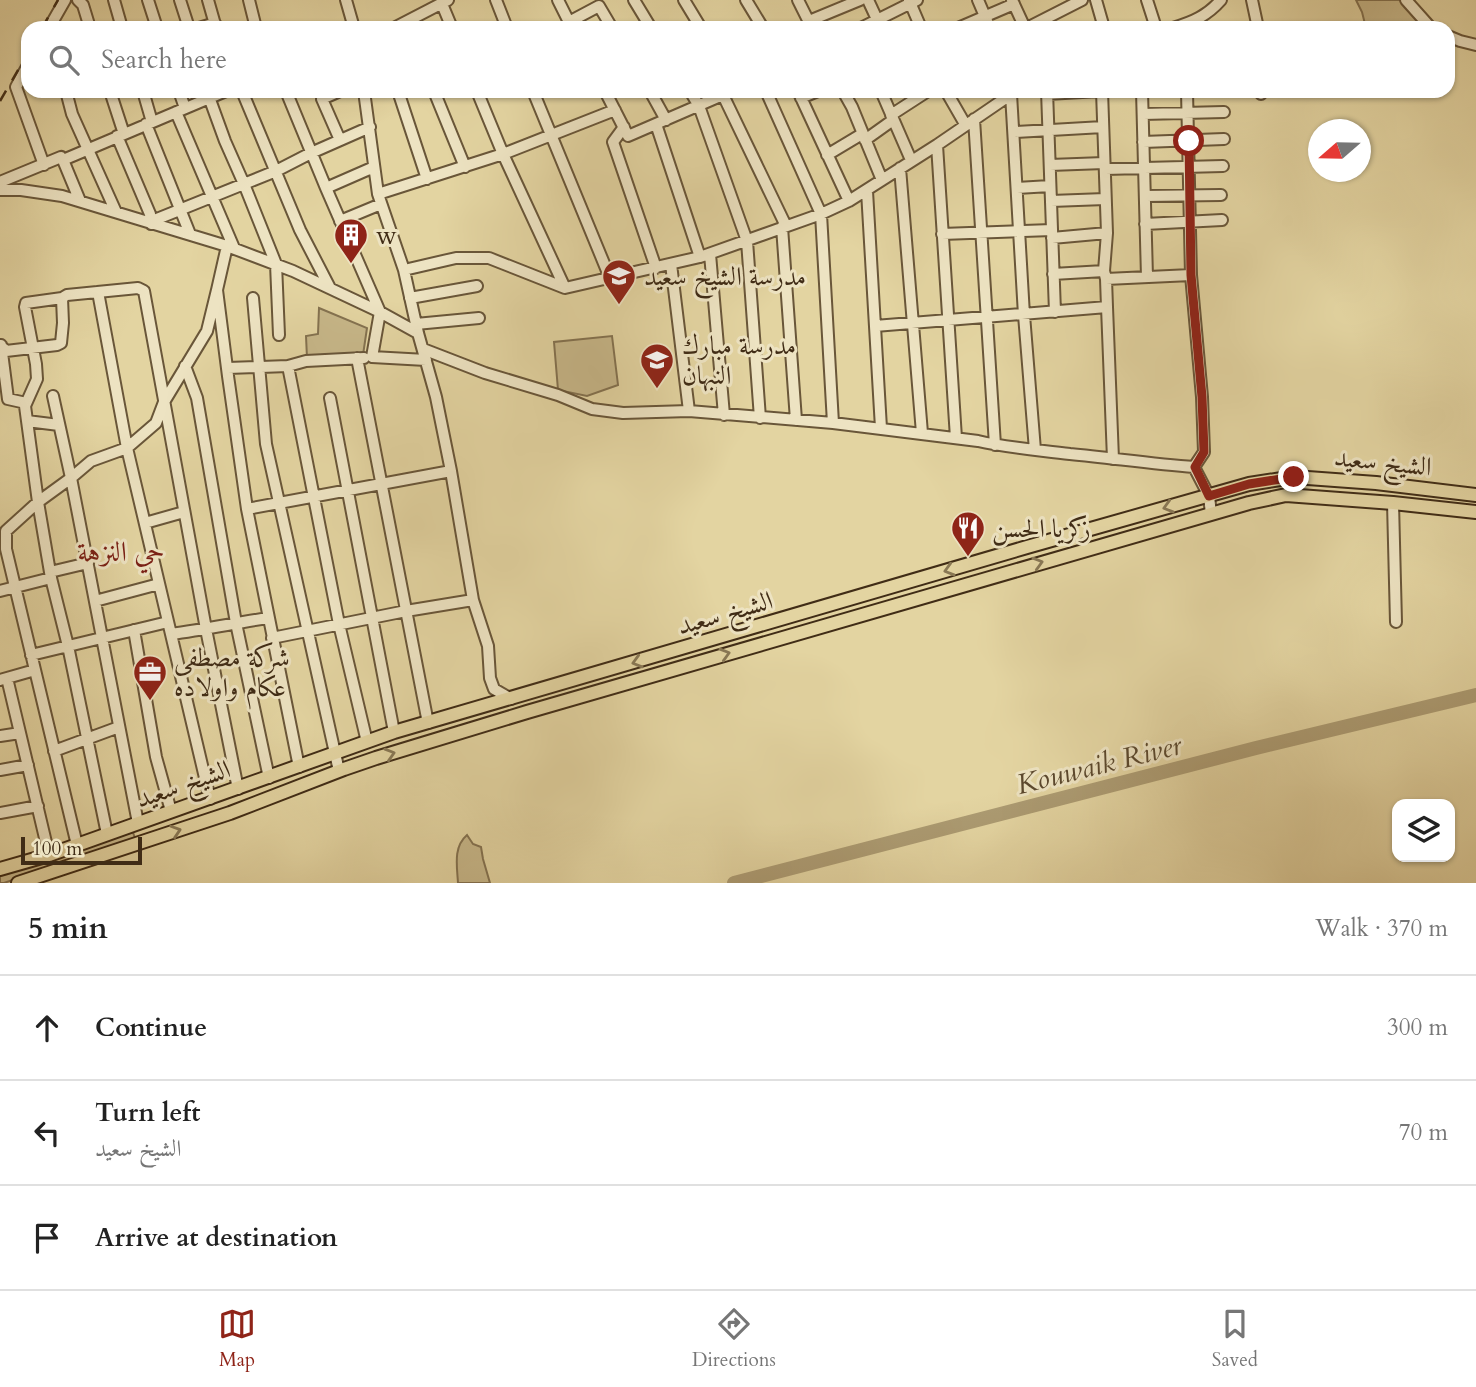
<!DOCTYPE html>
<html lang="en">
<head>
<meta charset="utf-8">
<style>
	:root { --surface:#fff; --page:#f2f2f2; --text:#222; --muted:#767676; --line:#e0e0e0; --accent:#8f2418 }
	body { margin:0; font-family:Cardo,Amiri,serif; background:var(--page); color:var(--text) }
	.controls { position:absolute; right:21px; bottom:21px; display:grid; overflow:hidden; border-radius:14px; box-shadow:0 2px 5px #0004 }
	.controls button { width:63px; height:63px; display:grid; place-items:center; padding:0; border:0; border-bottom:2px solid var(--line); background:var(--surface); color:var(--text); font:35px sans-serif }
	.compass { position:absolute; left:1308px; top:119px; width:63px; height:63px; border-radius:50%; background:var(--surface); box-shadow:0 2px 5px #0004; rotate:250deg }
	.scale { position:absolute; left:21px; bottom:18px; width:121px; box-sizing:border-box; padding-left:7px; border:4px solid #402c16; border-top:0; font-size:19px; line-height:24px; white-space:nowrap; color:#402c16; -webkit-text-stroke:5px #ede3c2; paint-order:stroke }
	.stop { position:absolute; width:21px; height:21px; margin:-16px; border:5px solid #8f2418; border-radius:50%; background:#fff }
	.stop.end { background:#8f2418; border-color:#fff; box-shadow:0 2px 7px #0008 }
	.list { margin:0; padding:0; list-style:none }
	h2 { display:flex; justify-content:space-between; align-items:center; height:91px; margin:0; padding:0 28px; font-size:30px }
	h2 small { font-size:23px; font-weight:400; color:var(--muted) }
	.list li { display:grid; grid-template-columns:46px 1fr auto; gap:21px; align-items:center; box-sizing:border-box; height:105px; padding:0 28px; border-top:2px solid var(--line) }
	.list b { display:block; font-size:26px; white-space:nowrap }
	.list p { margin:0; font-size:23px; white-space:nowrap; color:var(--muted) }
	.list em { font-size:23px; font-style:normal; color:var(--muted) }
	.icon { flex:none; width:38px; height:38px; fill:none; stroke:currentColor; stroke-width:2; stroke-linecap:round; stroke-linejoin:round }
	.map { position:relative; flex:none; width:1476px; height:883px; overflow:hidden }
	.search { position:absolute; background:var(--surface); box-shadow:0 2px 5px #0004; left:21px; right:21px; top:21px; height:77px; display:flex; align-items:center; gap:18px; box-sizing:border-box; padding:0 24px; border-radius:21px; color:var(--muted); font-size:26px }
	.sheet { height:406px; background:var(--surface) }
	nav { display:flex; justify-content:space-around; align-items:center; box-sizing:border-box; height:98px; border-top:2px solid var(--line); background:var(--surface); font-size:19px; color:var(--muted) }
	nav a { display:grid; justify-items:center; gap:4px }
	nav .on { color:var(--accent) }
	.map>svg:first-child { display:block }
</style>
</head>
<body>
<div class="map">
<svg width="1476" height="883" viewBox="0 0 1476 883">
	<rect width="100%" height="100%" fill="#e3d4a1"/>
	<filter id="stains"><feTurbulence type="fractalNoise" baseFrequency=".00286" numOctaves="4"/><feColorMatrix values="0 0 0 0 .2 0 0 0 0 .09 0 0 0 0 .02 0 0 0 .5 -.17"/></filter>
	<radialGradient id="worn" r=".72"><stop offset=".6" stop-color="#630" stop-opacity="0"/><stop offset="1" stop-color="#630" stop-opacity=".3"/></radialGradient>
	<path fill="#c7b789" stroke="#847250" stroke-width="2" d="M 1356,0 L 1403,0 L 1419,23 L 1420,28 L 1366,28 L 1362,12 Z
		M 319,308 L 367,328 L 363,355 L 307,358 L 306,336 L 318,334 Z
		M 612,336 L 618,385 L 587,396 L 558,390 L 554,342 Z
		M 132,830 L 135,838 L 4,883 L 0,883 L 0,874 Z
		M 467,835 L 473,844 L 481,847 L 483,859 L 490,883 L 458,883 C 457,866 453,847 467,835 Z"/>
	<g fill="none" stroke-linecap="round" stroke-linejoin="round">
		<path stroke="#ac9b72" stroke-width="14" d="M 734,883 L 1256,748 L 1476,695"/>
		<g stroke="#695639" stroke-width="14">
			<path id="minor" d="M 78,0 L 83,5 L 90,28
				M 114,0 L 122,28
				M 148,0 L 157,28
				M 180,0 L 189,28
				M 208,0 L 216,28
				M 249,0 L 256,28
				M 346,0 L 354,28
				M 496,0 L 507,28
				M 558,0 L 571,26
				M 634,0 L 651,28
				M 684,0 L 701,28
				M 746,0 L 763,28
				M 798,0 L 812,28
				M 868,0 L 881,28
				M 909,0 L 921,28
				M 978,0 L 990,28
				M 1012,0 L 1025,28
				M 1096,0 L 1104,28
				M 1147,0 L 1156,28
				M 1252,0 L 1258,28
				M 1406,0 L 1431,28
				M 442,4 L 452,28
				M 809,21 L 860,0
				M 569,22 L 599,6 L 612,28
				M 49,28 L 65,0
				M 199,28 L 215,23
				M 394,28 L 448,0
				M 861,28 L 917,0
				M 958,28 L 1014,4
				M 1027,28 L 1082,0
				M 1173,28 C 1193,22 1207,16 1221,0
				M 1448,36 L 1460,41 L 1476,45
				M 28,65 L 16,87 L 44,165
				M 66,91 L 72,114 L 116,212
				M 110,91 L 124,134
				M 143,91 L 152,122
				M 179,91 L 185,108
				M 242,91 L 300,230 L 330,288
				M 286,91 L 326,188 L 380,312 L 372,357 L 426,360
				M 364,91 L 378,194 L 404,270 L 418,333 L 436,397 L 451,471 L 473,600 L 488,646 L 490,678 L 494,689 L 511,699
				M 398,91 L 427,179
				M 434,91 L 465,167
				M 477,91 L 503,154 L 565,288
				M 533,91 L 610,278
				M 605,91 L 628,136 L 732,91
				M 650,91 L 666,120
				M 690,91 L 699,106 L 747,241 L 760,418
				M 766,91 L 821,214 L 833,423
				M 798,91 L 849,201
				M 843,91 L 852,107 L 882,180
				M 881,91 L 911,160
				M 946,91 L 965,124
				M 1047,91 L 1055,312
				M 1142,91 L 1147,277
				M 1187,91 L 1191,275 L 1202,397 L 1204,452 L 1194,467 L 1209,496 L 1211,514
				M 1261,91 L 1261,94
				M 1011,94 L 1024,315 L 1035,450
				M 1047,94 L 1100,91
				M 723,95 L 786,226
				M 209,97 L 225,141 L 244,184 L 276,264 L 279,335
				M 801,98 L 818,91
				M 176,112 L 234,248
				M 1143,114 L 1224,112
				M 891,115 L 928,91
				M 974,119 L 995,445
				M 146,124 L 190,234
				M 656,124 L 700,257
				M 624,127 L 613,142 L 656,268
				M 1014,132 L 1103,127
				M 117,136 L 150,214 L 151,224 L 157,219 L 276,171 L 311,153 L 370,127
				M 340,140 L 322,99 L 340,91
				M 865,140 L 893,120
				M 1143,142 L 1224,139
				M 937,145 L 956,438
				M 827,155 L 862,134
				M 63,160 L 80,201
				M 1050,165 L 1104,163
				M 900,168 L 922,433
				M 1105,169 L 1223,166
				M 0,182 L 61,157 L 63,160 L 226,91
				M 326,188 L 374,167
				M 1017,188 L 1050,186
				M 0,190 L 21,190 L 62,196 L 227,246 L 293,271 L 380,312 L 418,333
				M 867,191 L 881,428
				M 378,194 L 503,154 L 615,110
				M 1145,196 L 1221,195
				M 1051,201 L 1105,199
				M 340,221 L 381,204
				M 1145,224 L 1222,220
				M 782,227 L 796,420
				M 942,234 L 1052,230
				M 1052,238 L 1107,233
				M 227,246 L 217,290 L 228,376 L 247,509 L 299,767
				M 710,254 L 724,415
				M 671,264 L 689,411 L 833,423 L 978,441 C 1008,448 1039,450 1070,454 C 1112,458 1153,464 1194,467
				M 404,270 L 456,258 L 489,258 L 565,288 L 700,257 L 821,214 L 849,201 L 937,145 L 1016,91
				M 1053,274 L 1104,271
				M 1106,279 L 1191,275
				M 98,292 L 127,448 L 210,799
				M 62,298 L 26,303 L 25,307 L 36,364 L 37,379 L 25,406 L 38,502 L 51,578 L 68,646 L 107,834
				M 253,298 L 266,444 L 339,771
				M 410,298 L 477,286
				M 1107,307 L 1113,459
				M 416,324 L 479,318
				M 875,326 L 1107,307 L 1106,279 L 1104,271 L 1107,233 L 1102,91
				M 0,345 L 6,351 L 57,345 L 61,343 L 63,323 L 62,298 L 67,295 L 138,288 L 144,291 L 206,629 L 238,789
				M 1,345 L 8,399 L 26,403
				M 423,349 L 485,373 L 558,395 L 592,409 L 623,413 L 689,411
				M 357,358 L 428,723
				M 185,366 L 197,398 L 236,623 L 269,778
				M 288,366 L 339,624 L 367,742
				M 228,368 L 288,366 L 306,361 L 364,358
				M 53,396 L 71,478 L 138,823
				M 330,398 L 394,732
				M 27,421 L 59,425
				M 1393,503 L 1396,622
				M 247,509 L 451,471
				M 145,523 L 184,512
				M 50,572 L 88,563
				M 0,591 L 51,578
				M 95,601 L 159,584
				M 134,630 L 156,757 L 171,811
				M 171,634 C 203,630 235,623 268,618
				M 272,638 L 406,611 L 473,600
				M 31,655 L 168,622
				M 7,678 L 49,855
				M 0,680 L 35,670
				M 0,736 L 20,733
				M 54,751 L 119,727
				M 0,770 L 28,765
				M 0,813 L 38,806
				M 77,845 L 6,549 L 6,531 L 38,502 L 71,478 L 91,461 L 127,448 L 156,423 L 164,402 L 207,331 L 217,290"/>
		</g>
		<g stroke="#402c16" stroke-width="16">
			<path id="major" d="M 0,869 L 49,855 L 394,732 L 1027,547 L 1249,484 L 1294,477 L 1376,483 L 1476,495
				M 18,883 L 230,813 L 344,769 L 376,758 L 527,712 L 1249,503 L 1286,495 L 1393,503 L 1476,512"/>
		</g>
		<use href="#minor" stroke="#ede3c2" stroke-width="10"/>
		<use href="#major" stroke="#e3d4a1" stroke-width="12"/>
		<path stroke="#402c16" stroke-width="2.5" stroke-dasharray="12 12" stroke-linecap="butt" d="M 42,28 L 58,0
			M 0,101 L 28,53"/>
	</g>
	<defs><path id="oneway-chevron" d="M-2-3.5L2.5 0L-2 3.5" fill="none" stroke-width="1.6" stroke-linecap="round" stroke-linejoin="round" transform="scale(1.75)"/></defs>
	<g stroke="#897855">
		<use href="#oneway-chevron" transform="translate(1168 507) rotate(164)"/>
		<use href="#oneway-chevron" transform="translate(1038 563) rotate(-16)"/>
		<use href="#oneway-chevron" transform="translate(949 570) rotate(164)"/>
		<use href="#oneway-chevron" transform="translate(725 654) rotate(-16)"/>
		<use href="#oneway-chevron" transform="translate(637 662) rotate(164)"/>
		<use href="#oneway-chevron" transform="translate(390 754) rotate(-17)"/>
		<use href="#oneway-chevron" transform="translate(176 831) rotate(-18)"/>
	</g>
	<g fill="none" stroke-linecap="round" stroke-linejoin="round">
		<path stroke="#8f2418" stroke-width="9" d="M 1189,141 L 1191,275 L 1202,397 L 1204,452 L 1195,467 L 1209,496 L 1249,484 L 1294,477"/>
	</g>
	<defs>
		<g id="building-pin" transform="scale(1.75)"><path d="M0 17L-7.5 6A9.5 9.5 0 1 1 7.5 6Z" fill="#8f2418" stroke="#ede3c2"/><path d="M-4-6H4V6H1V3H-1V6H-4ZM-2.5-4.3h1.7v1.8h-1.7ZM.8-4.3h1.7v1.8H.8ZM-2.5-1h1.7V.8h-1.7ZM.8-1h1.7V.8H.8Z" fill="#fff"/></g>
		<g id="school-pin" transform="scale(1.75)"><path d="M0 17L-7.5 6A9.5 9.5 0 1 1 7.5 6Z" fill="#8f2418" stroke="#ede3c2"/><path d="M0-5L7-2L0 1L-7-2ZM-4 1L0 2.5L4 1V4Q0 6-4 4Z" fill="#fff"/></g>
		<g id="restaurant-pin" transform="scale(1.75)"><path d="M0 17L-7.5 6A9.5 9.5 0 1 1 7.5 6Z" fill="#8f2418" stroke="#ede3c2"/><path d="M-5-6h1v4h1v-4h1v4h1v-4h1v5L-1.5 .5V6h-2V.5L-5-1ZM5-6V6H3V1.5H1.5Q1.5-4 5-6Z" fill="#fff"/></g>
		<g id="office-pin" transform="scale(1.75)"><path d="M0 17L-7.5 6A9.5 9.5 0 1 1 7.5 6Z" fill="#8f2418" stroke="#ede3c2"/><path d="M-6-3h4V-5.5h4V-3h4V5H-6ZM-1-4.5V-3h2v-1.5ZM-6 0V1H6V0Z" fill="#fff"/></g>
	</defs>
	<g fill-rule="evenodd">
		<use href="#building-pin" x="351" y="235"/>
		<use href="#school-pin" x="619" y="276"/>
		<use href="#school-pin" x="657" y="360"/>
		<use href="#restaurant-pin" x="968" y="528"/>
		<use href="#office-pin" x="150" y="672"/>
	</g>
	<g text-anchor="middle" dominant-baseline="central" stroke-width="6" stroke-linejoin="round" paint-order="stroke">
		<g font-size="26" fill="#402c16" stroke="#ede3c2" text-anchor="start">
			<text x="376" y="235">w</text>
			<text x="644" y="276">مدرسة الشيخ سعيد</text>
			<text x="682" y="345">مدرسة مبارك<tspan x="682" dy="30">النبهان</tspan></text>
			<text x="992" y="528">زكريا الحسن</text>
			<text x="174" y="657">شركة مصطفى<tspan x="174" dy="30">عكام واولاده</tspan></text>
		</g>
		<g font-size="26" fill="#402c16" stroke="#ede3c2">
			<text transform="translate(1383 462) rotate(6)">الشيخ سعيد</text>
			<text transform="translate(725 613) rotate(-16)">الشيخ سعيد</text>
			<text transform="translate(183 784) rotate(-19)">الشيخ سعيد</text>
		</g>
		<g font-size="28" fill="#7a1f14" stroke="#ede3c2">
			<text x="121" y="552">حي النزهة</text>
		</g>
		<g font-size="28" font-style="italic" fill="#5b482d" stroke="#ede3c2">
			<text transform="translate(1099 765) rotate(-14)">Kouwaik River</text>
		</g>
	</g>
	<rect width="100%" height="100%" filter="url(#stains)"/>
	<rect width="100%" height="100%" fill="url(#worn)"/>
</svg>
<div class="controls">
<button><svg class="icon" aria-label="layers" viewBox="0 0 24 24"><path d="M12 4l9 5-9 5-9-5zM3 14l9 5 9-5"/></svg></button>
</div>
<svg class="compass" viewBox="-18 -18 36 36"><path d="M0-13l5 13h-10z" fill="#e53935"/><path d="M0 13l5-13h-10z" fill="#767676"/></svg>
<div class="scale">100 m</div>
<div class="stop" style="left:1189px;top:141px"></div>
<div class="stop end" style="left:1294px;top:477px"></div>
<div class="search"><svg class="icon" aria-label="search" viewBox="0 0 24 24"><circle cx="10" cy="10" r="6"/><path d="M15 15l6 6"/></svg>Search here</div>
</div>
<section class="sheet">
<h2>5 min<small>Walk · 370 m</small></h2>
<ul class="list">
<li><svg class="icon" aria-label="ahead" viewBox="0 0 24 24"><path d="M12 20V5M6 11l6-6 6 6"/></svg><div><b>Continue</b></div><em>300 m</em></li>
<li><svg class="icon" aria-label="left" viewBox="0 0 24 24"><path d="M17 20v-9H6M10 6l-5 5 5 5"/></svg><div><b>Turn left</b><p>الشيخ سعيد</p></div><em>70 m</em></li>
<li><svg class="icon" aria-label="arrive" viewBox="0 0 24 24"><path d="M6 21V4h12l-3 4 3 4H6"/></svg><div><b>Arrive at destination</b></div></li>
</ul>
</section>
<nav>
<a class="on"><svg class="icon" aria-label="map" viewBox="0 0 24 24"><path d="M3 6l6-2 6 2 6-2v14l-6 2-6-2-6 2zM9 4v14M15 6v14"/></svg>Map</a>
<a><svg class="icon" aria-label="directions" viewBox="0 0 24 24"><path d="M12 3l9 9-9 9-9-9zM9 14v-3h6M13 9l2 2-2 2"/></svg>Directions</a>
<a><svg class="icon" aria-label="saved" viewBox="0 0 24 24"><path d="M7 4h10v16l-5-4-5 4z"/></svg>Saved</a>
</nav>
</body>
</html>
